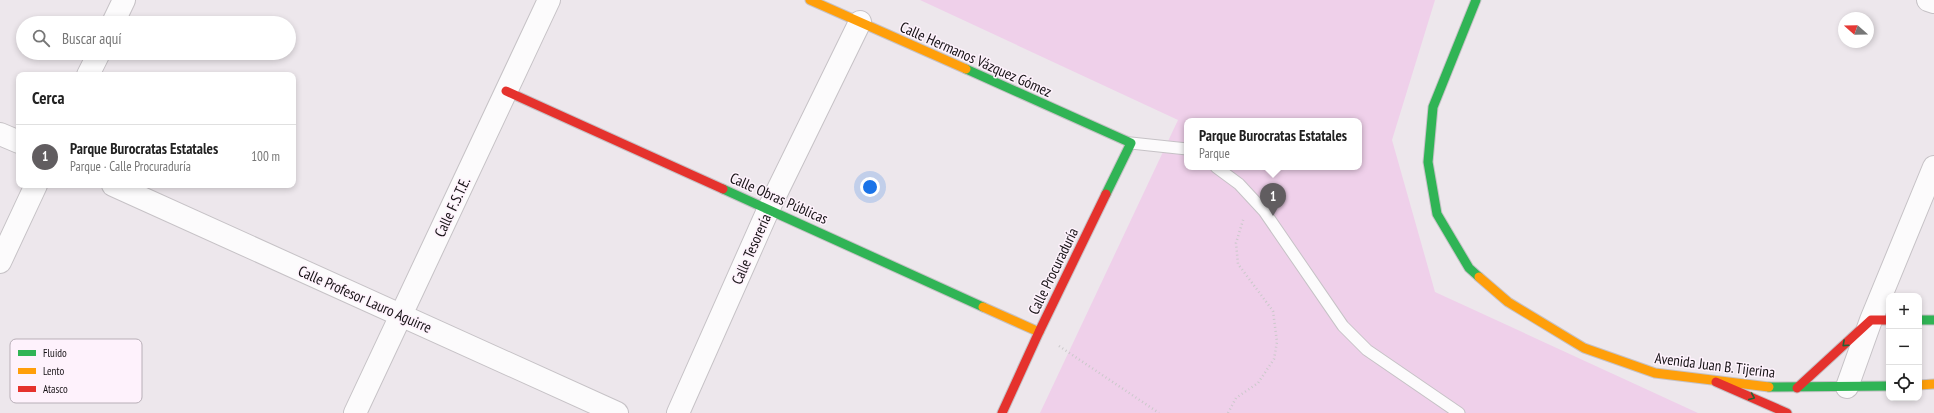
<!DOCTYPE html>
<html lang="es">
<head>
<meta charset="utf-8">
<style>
	:root { --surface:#fff; --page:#f2f2f2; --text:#222; --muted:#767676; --line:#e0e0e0; --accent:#615d60 }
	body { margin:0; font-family:"PT Sans Narrow",sans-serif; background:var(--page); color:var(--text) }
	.controls { position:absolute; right:12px; bottom:12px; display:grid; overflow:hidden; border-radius:8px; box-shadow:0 2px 6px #0003 }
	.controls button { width:36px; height:36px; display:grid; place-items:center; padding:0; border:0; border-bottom:1px solid var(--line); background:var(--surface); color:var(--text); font:20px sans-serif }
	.compass { position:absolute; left:1838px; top:12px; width:36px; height:36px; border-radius:50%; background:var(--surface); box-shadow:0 2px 6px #0003; rotate:290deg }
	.you { position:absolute; left:870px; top:187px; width:14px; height:14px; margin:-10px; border:3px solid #fff; border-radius:50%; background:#1a73e8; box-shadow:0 0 0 6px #1a73e833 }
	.badge { display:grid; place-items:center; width:26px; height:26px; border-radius:50%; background:var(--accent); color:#fff; font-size:13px; font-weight:700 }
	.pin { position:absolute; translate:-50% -33px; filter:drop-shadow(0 1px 2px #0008) }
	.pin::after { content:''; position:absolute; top:21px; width:14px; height:12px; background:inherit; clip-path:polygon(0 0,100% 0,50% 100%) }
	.popup { position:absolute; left:1184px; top:118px; width:178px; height:52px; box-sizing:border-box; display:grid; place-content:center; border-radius:8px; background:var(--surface); filter:drop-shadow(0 1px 3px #0005); font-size:13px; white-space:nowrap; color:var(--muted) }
	.popup b { font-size:15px; color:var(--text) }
	.popup::after { content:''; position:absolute; left:50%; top:100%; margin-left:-8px; border:8px solid transparent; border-top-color:var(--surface) }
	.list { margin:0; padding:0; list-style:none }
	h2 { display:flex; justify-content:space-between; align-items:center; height:52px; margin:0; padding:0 16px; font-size:17px }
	h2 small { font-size:13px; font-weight:400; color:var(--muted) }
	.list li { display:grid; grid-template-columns:26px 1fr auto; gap:12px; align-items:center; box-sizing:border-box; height:64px; padding:0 16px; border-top:1px solid var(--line) }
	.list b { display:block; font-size:15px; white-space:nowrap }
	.list p { margin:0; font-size:13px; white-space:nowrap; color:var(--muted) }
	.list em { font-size:13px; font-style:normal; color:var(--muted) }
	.icon { flex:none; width:22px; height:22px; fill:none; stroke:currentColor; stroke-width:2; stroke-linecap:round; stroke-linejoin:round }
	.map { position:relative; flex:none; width:1934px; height:413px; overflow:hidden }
	.search { position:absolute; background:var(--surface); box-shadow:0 2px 6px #0003; left:16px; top:16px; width:280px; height:44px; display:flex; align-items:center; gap:10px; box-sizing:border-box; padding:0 14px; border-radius:22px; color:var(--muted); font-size:15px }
	.panel { position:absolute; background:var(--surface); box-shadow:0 2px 6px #0003; left:16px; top:72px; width:280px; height:116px; border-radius:8px }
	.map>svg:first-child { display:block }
</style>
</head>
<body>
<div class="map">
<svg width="1934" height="413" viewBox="0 0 1934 413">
	<rect width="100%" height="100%" fill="#ede7ec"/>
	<path fill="#efd0ea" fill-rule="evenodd" d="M 920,0 L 1435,0 L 1392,140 L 1435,292 L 1698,413 L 1040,413 L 1178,120 ZM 1187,121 L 1359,121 L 1359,167 L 1187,167 Z"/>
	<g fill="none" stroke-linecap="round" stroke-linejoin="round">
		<g stroke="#c6c2c6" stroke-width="13">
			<path id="lane" d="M 1131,143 L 1187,149
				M 1216,167 L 1239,184 L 1264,211 L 1343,326 L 1367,350 L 1459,413"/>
		</g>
		<g stroke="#c6c2c6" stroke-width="24">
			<path id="street" d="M 1928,0 L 1934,2
				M 113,23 L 124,0
				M 88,75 L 99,53
				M 0,134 L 19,142
				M 113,185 L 617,413
				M 0,262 L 36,185
				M 1847,387 L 1871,320 L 1934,167
				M 355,413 L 549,0
				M 678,413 L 769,208 L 860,22"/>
		</g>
		<g stroke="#c6c2c6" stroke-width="11">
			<path id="fast" d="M 1476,0 L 1433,107 L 1428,162 L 1437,214 L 1469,268 L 1479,277
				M 966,69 L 1131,143 L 1106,194
				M 723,189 L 983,307
				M 1919,320 L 1934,320
				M 1769,387 L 1889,386"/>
		</g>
		<g stroke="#c6c2c6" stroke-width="11">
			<path id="slow" d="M 810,0 L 966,69
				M 1479,277 L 1508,302 L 1584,348 L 1655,373 L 1769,387
				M 983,307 L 1039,332
				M 1919,385 L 1934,384"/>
		</g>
		<g stroke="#c6c2c6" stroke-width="11">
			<path id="jam" d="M 506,91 L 723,189
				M 1716,382 L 1787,413
				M 1797,388 L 1871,320 L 1889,320
				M 1002,413 L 1039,332 L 1106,194"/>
		</g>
		<path stroke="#cbc9cb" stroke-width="2.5" stroke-dasharray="1 3" stroke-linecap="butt" d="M 1059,346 L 1159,413
			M 1228,413 L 1236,398 L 1258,383 L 1274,359 L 1277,342 L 1273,311 L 1238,264 L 1236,243 L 1244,217"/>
		<use href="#lane" stroke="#fcfbfc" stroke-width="11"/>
		<use href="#street" stroke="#fcfbfc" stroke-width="22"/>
		<use href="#fast" stroke="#30b455" stroke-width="9"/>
		<use href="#slow" stroke="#ff9f0a" stroke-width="9"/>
		<use href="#jam" stroke="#e5322d" stroke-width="9"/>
	</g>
	<defs><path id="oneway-chevron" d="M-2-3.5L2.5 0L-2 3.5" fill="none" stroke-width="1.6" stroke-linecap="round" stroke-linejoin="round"/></defs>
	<g stroke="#236335">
		<use href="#oneway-chevron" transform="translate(1845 344) rotate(138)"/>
		<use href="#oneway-chevron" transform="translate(1752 397) rotate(23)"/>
	</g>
	<g text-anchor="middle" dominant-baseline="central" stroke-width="3" stroke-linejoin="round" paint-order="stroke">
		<g font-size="15" fill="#161215" stroke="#fef2fc">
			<text transform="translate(976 59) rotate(24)">Calle Hermanos Vázquez Gómez</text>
			<text transform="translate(779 198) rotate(24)">Calle Obras Públicas</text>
			<text transform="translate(452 207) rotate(-65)">Calle F.S.T.E.</text>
			<text transform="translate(751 249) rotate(-66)">Calle Tesorería</text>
			<text transform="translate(1053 271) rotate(-64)">Calle Procuraduría</text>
			<text transform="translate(365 299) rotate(24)">Calle Profesor Lauro Aguirre</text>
			<text transform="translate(1715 365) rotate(7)">Avenida Juan B. Tijerina</text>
		</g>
	</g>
	<rect x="10" y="339" width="132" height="64" rx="6" fill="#fef2fc" stroke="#b8afb7" stroke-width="1"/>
	<rect x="18" y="350" width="18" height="6" fill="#30b455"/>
	<rect x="18" y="368" width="18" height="6" fill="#ff9f0a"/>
	<rect x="18" y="386" width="18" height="6" fill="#e5322d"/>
	<g font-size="11" fill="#161215">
		<text x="43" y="357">Fluido</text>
		<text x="43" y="375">Lento</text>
		<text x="43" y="393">Atasco</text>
	</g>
</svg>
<div class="controls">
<button>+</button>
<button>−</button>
<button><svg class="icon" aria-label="locate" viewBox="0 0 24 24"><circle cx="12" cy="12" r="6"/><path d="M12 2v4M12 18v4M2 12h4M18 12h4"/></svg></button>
</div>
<svg class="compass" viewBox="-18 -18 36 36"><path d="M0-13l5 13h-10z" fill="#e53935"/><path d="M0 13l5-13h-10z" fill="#767676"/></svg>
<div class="you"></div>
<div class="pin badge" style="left:1273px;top:216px">1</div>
<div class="popup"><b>Parque Burocratas Estatales</b>Parque</div>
<div class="search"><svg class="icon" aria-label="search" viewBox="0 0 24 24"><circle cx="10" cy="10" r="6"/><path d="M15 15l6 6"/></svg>Buscar aquí</div>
<section class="panel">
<h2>Cerca<small></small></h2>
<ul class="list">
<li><span class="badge">1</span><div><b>Parque Burocratas Estatales</b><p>Parque · Calle Procuraduría</p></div><em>100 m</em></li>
</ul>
</section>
</div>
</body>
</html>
